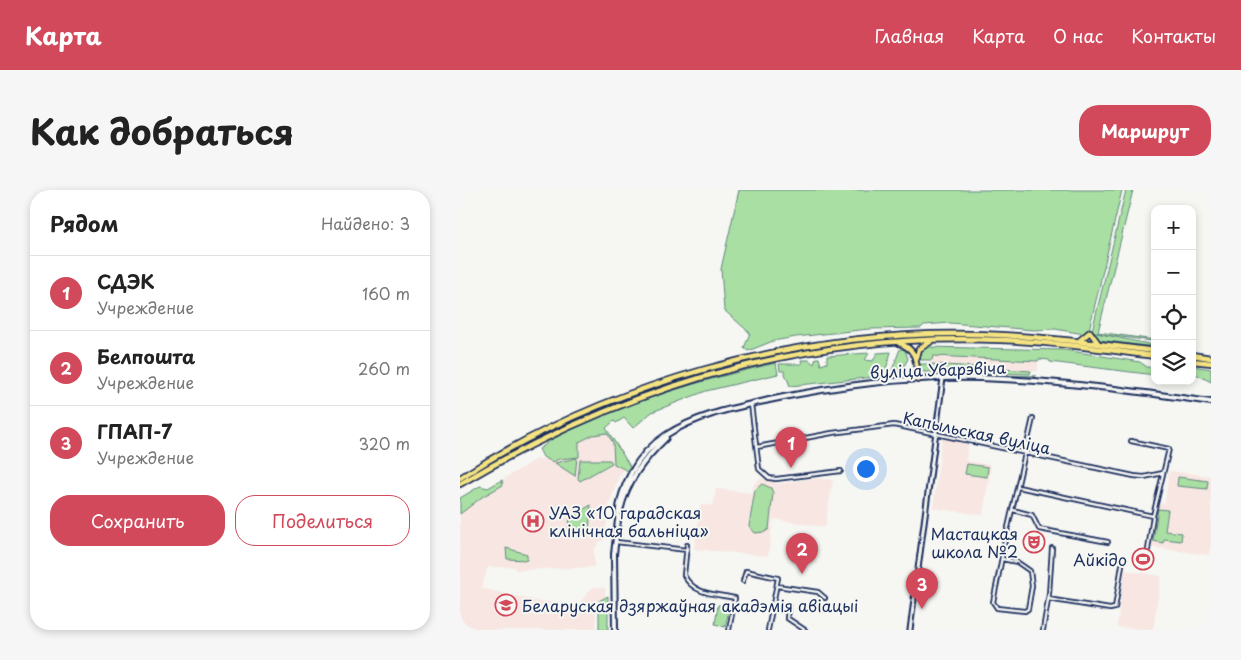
<!DOCTYPE html>
<html lang="ru">
<head>
<meta charset="utf-8">
<style>
	:root { --surface:#fff; --page:#f6f6f6; --text:#222; --muted:#767676; --line:#e0e0e0; --accent:#d1495b }
	body { margin:0; font-family:"Playpen Sans",sans-serif; background:var(--page); color:var(--text) }
	.controls { position:absolute; right:15px; top:15px; display:grid; overflow:hidden; border-radius:10px; box-shadow:0 2px 8px #0003 }
	.controls button { width:45px; height:45px; display:grid; place-items:center; padding:0; border:0; border-bottom:1px solid var(--line); background:var(--surface); color:var(--text); font:25px sans-serif }
	.you { position:absolute; left:405px; top:278px; width:18px; height:18px; margin:-12px; border:4px solid #fff; border-radius:50%; background:#1a73e8; box-shadow:0 0 0 8px #1a73e833 }
	.badge { display:grid; place-items:center; width:32px; height:32px; border-radius:50%; background:var(--accent); color:#fff; font-size:16px; font-weight:700 }
	.pin { position:absolute; translate:-50% -41px; filter:drop-shadow(0 1px 2px #0008) }
	.pin::after { content:''; position:absolute; top:26px; width:18px; height:15px; background:inherit; clip-path:polygon(0 0,100% 0,50% 100%) }
	.list { margin:0; padding:0; list-style:none }
	h2 { display:flex; justify-content:space-between; align-items:center; height:65px; margin:0; padding:0 20px; font-size:21px }
	h2 small { font-size:16px; font-weight:400; color:var(--muted) }
	.list li { display:grid; grid-template-columns:32px 1fr auto; gap:15px; align-items:center; box-sizing:border-box; height:75px; padding:0 20px; border-top:1px solid var(--line) }
	.list b { display:block; font-size:19px; white-space:nowrap }
	.list p { margin:0; font-size:16px; white-space:nowrap; color:var(--muted) }
	.list em { font-size:16px; font-style:normal; color:var(--muted) }
	.actions { display:flex; gap:10px; padding:15px 20px }
	.actions a { flex:1; padding:11px 0; border:1px solid var(--accent); border-radius:20px; text-align:center; font-size:18px; color:var(--accent) }
	.actions .main { background:var(--accent); color:#fff }
	.icon { flex:none; width:28px; height:28px; fill:none; stroke:currentColor; stroke-width:2; stroke-linecap:round; stroke-linejoin:round }
	.map { position:relative; flex:none; width:751px; height:440px; overflow:hidden; border-radius:20px }
	header { display:flex; align-items:center; gap:30px; box-sizing:border-box; height:70px; padding:0 25px; background:var(--accent); color:#fff }
	header strong { font-size:24px }
	nav { display:flex; gap:28px; margin-inline-start:auto; font-size:18px }
	.intro { display:flex; align-items:center; justify-content:space-between; box-sizing:border-box; height:120px; padding:0 30px }
	h1 { margin:0; font-size:35px }
	.button { padding:12px 22px; border-radius:20px; background:var(--accent); color:#fff; font-size:18px; font-weight:700 }
	main { display:flex; gap:30px; padding:0 30px }
	aside { flex:1; background:var(--surface); border-radius:20px; box-shadow:0 2px 8px #0003 }
	.map>svg:first-child { display:block }
</style>
</head>
<body>
<header>
<strong>Карта</strong>
<nav><a>Главная</a><a>Карта</a><a>О нас</a><a>Контакты</a></nav>
</header>
<div class="intro"><h1>Как добраться</h1><a class="button">Маршрут</a></div>
<main>
<aside>
<h2>Рядом<small>Найдено: 3</small></h2>
<ul class="list">
<li><span class="badge">1</span><div><b>СДЭК</b><p>Учреждение</p></div><em>160 m</em></li>
<li><span class="badge">2</span><div><b>Белпошта</b><p>Учреждение</p></div><em>260 m</em></li>
<li><span class="badge">3</span><div><b>ГПАП-7</b><p>Учреждение</p></div><em>320 m</em></li>
</ul>
<div class="actions"><a class="main">Сохранить</a><a>Поделиться</a></div>
</aside>
<div class="map">
<svg width="751" height="440" viewBox="0 0 751 440">
	<rect width="100%" height="100%" fill="#f6f6f2"/>
	<filter id="ink" filterUnits="userSpaceOnUse"><feTurbulence type="fractalNoise" baseFrequency=".02" numOctaves="2"/><feDisplacementMap in="SourceGraphic" scale="10" xChannelSelector="R" yChannelSelector="G"/><feConvolveMatrix kernelMatrix="1 2 1 2 8 2 1 2 1" color-interpolation-filters="sRGB"/></filter>
	<g filter="url(#ink)">
		<path fill="#f8e6e2" d="M 472,166 L 578,171 L 578,181 L 472,177 Z
			M 144,235 L 167,272 L 159,286 L 149,315 L 144,350 L 140,351 L 134,360 L 134,377 L 55,380 L 55,377 L 28,377 L 21,398 L 75,411 L 92,412 L 92,417 L 103,416 L 103,420 L 110,421 L 115,418 L 133,397 L 145,398 L 145,412 L 136,413 L 136,440 L 0,440 L 0,315 L 75,270 L 86,268 Z
			M 482,248 L 508,253 L 506,271 L 531,275 L 523,325 L 473,318 Z
			M 709,281 L 751,286 L 751,352 L 749,365 L 690,357 L 698,313 L 705,314 Z
			M 354,288 L 373,290 L 365,337 L 313,329 L 308,366 L 234,359 L 241,314 L 253,316 L 256,299 L 292,303 L 294,294 L 300,289 L 312,290 L 318,294 Z
			M 664,380 L 701,386 L 693,440 L 657,437 Z"/>
		<path fill="#a9dfa2" stroke="#628780" d="M 279,0 L 662,0 L 629,140 L 624,144 L 595,139 L 574,140 L 490,133 L 464,135 L 461,138 L 409,139 L 336,147 L 313,151 L 288,161 L 284,158 L 290,143 L 264,120 L 261,79 Z
			M 666,0 L 673,0 L 638,142 L 695,150 L 695,157 L 639,150 L 632,142 L 693,155 L 693,151 L 646,145 L 632,141 Z
			M 467,157 L 604,160 L 680,172 L 687,177 L 695,178 L 695,185 L 590,172 L 589,170 L 579,169 L 578,171 L 473,166 L 472,170 L 460,170 L 460,162 Z
			M 440,159 L 445,160 L 448,169 L 439,185 L 432,180 Z
			M 431,162 L 424,186 L 330,196 L 324,181 L 320,181 L 319,174 L 342,174 L 341,170 L 349,170 L 354,174 L 356,168 L 359,168 L 361,175 L 367,173 L 367,166 L 409,163 L 405,170 L 413,171 L 417,163 Z
			M 316,173 L 318,184 L 246,201 L 192,222 L 173,238 L 164,228 L 156,233 L 154,231 L 146,238 L 168,273 L 170,277 L 168,281 L 154,274 L 153,253 L 147,243 L 133,245 L 119,252 L 119,267 L 99,269 L 93,272 L 83,267 L 79,259 C 86,255 91,249 98,246 C 167,212 241,190 316,173 Z
			M 460,174 L 472,174 L 571,181 L 570,184 L 465,182 L 461,181 Z
			M 732,176 L 751,179 L 751,192 L 732,182 Z
			M 468,184 L 576,186 L 469,186 Z
			M 117,268 L 115,286 L 95,273 Z
			M 120,270 L 150,270 L 152,273 L 120,291 L 118,289 Z
			M 507,274 L 528,277 L 527,287 L 505,284 Z
			M 718,287 L 748,291 L 747,299 L 717,296 Z
			M 42,290 L 43,295 L 22,307 L 0,324 L 0,308 L 20,296 L 28,298 Z
			M 302,294 L 311,298 L 313,303 L 309,339 L 305,342 L 295,343 L 289,336 L 295,300 Z
			M 131,315 L 129,343 L 108,344 L 110,327 Z
			M 698,319 L 708,320 L 705,341 L 722,343 L 721,351 L 704,349 L 703,353 L 693,351 Z
			M 46,358 L 67,364 L 67,370 L 47,369 Z
			M 148,406 L 148,440 L 139,440 L 139,411 Z
			M 258,415 L 270,416 L 265,437 L 255,434 Z"/>
		<g fill="none" stroke-linecap="round" stroke-linejoin="round">
			<g stroke="#1b2f5e" stroke-width="6">
				<path id="minor" d="M 291,214 L 299,279 L 309,288 L 316,289 L 381,281
					M 671,251 L 709,259 L 693,326 L 688,360
					M 297,257 L 372,243 L 434,235 L 674,286 L 684,287 L 703,283
					M 558,297 L 693,326
					M 553,320 L 572,325 L 579,339 L 648,352
					M 156,352 L 227,360
					M 227,355 L 224,385 C 233,405 257,404 275,408 L 269,440
					M 542,369 L 557,372 L 570,381 L 572,396 L 568,419 L 565,421 L 537,418 L 533,412 C 537,393 541,374 544,355 L 573,228
					M 283,391 L 286,381 L 318,388 L 308,440
					M 317,396 L 358,402 L 365,408
					M 588,409 L 650,419 L 655,418 L 662,375
					M 328,416 L 327,428 L 345,440
					M 583,440 L 589,404 L 592,358"/>
			</g>
			<g stroke="#1b2f5e" stroke-width="7">
				<path id="tertiary" d="M 450,440 L 483,188"/>
			</g>
			<g stroke="#1b2f5e" stroke-width="8">
				<path id="secondary" d="M 160,321 C 167,291 184,269 206,248
					M 158,331 C 158,298 178,263 206,245 C 237,225 273,218 309,210 C 384,194 464,184 541,189 C 611,192 681,202 751,212
					M 155,440 L 154,364 L 158,330"/>
			</g>
			<g stroke="#1b2f5e" stroke-width="8">
				<path id="trunk" d="M 619,151 L 630,142 L 638,153
					M 439,153 C 458,160 456,172 458,190
					M 732,165 L 751,168
					M 457,167 L 459,159 L 470,152
					M 732,171 L 751,173
					M 0,288 C 148,193 335,141 510,144 C 572,145 633,153 695,161
					M 0,294 C 166,196 346,142 540,150 C 592,152 643,159 695,166"/>
			</g>
			<use href="#minor" stroke="#f6f6f2" stroke-width="2.5"/>
			<use href="#tertiary" stroke="#f6f6f2" stroke-width="3"/>
			<use href="#secondary" stroke="#f6f6f2" stroke-width="4"/>
			<use href="#trunk" stroke="#f5e382" stroke-width="4.5"/>
		</g>
	</g>
	<defs>
		<g id="hospital-ring" transform="scale(1.125)"><circle r="9.5" fill="#f6f6f2" stroke="#d1495b" stroke-width="1.5"/><path d="M-5-5h3v3.5h4V-5h3V5h-3V1.5h-4V5h-3Z" fill="#d1495b"/></g>
		<g id="theatre-ring" transform="scale(1.125)"><circle r="9.5" fill="#f6f6f2" stroke="#d1495b" stroke-width="1.5"/><path d="M-5-5.5Q0-4 5-5.5V0Q5 5 0 6Q-5 5-5 0ZM-3.3-2.5H-1v1.5H-3.3ZM1-2.5H3.3v1.5H1ZM-2.8 1Q0 5.5 2.8 1Z" fill="#d1495b"/></g>
		<g id="stadium-ring" transform="scale(1.125)"><circle r="9.5" fill="#f6f6f2" stroke="#d1495b" stroke-width="1.5"/><path d="M0-5a6.5 5 0 1 0 0 10a6.5 5 0 1 0 0-10ZM-3.5-1.8h7v3.6h-7Z" fill="#d1495b"/></g>
		<g id="university-ring" transform="scale(1.125)"><circle r="9.5" fill="#f6f6f2" stroke="#d1495b" stroke-width="1.5"/><path d="M0-5L7-2L0 1L-7-2ZM-4 1L0 2.5L4 1V4Q0 6-4 4Z" fill="#d1495b"/></g>
	</defs>
	<g fill-rule="evenodd">
		<use href="#hospital-ring" x="73" y="331"/>
		<use href="#theatre-ring" x="574" y="352"/>
		<use href="#stadium-ring" x="683" y="369"/>
		<use href="#university-ring" x="46" y="415"/>
	</g>
	<g text-anchor="middle" dominant-baseline="central" stroke-width="4" stroke-linejoin="round" paint-order="stroke">
		<g font-size="16" fill="#1b2f5e" stroke="#f6f6f2">
			<text transform="translate(478 179) rotate(-2)">вуліца Убарэвіча</text>
			<text transform="translate(517 242) rotate(12)">Капыльская вуліца</text>
		</g>
		<g font-size="16" fill="#1b2f5e" stroke="#f6f6f2" text-anchor="start">
			<text x="89" y="322">УАЗ «10 гарадская<tspan x="89" dy="18">клінічная бальніца»</tspan></text>
			<text x="558" y="343" text-anchor="end">Мастацкая<tspan x="558" dy="18">школа №2</tspan></text>
			<text x="667" y="369" text-anchor="end">Айкідо</text>
			<text x="62" y="415">Беларуская дзяржаўная акадэмія авіацыі</text>
		</g>
	</g>
</svg>
<div class="controls">
<button>+</button>
<button>−</button>
<button><svg class="icon" aria-label="locate" viewBox="0 0 24 24"><circle cx="12" cy="12" r="6"/><path d="M12 2v4M12 18v4M2 12h4M18 12h4"/></svg></button>
<button><svg class="icon" aria-label="layers" viewBox="0 0 24 24"><path d="M12 4l9 5-9 5-9-5zM3 14l9 5 9-5"/></svg></button>
</div>
<div class="you"></div>
<div class="pin badge" style="left:331px;top:278px">1</div>
<div class="pin badge" style="left:342px;top:384px">2</div>
<div class="pin badge" style="left:462px;top:419px">3</div>
</div>
</main>
</body>
</html>
